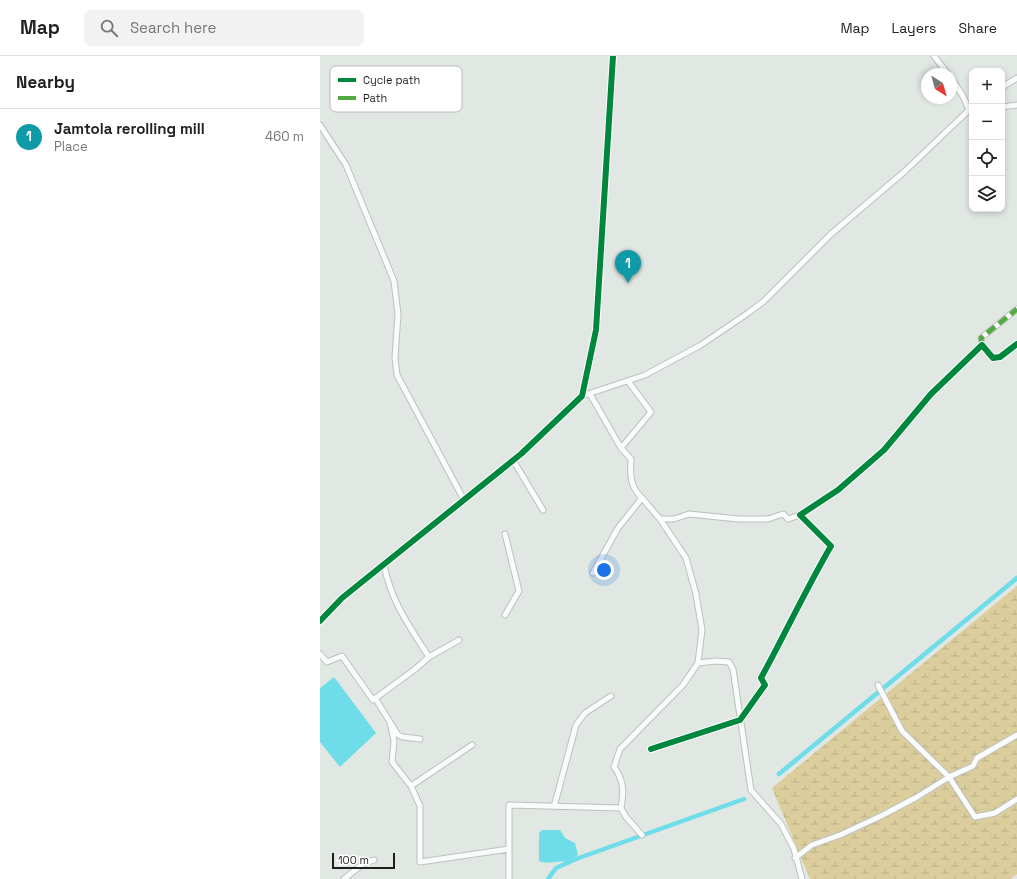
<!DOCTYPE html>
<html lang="en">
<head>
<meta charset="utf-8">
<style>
	:root { --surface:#fff; --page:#f2f2f2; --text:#222; --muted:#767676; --line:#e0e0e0; --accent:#626662 }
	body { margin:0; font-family:"Space Grotesk",sans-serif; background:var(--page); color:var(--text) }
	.controls { position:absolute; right:12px; top:12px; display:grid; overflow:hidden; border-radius:8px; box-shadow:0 2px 6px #0003 }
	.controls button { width:36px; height:36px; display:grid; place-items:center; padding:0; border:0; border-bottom:1px solid var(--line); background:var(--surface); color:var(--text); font:20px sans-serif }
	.compass { position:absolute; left:601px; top:12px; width:36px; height:36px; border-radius:50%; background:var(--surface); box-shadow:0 2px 6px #0003; rotate:143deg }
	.scale { position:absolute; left:12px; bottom:10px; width:63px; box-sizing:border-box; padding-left:4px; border:2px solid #1d201d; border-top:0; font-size:11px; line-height:14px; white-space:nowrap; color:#1d201d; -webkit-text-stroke:3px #fff; paint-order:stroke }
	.you { position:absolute; left:284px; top:514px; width:14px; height:14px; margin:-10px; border:3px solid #fff; border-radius:50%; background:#1a73e8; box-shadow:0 0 0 6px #1a73e833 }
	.badge { display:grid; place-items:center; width:26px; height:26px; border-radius:50%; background:var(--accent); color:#fff; font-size:13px; font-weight:700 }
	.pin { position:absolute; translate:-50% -33px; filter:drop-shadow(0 1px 2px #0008) }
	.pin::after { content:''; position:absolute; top:21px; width:14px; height:12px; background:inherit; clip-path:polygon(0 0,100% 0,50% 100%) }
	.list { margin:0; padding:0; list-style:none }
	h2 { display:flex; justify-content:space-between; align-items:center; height:52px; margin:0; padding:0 16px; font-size:17px }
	h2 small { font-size:13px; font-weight:400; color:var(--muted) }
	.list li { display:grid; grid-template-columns:26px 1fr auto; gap:12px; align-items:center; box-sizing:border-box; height:56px; padding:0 16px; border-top:1px solid var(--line) }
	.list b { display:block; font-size:15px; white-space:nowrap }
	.list p { margin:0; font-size:13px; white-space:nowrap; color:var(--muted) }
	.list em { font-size:13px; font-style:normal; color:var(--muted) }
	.icon { flex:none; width:22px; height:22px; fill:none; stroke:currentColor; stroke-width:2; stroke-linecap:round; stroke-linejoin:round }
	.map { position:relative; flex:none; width:697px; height:823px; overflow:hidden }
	header { display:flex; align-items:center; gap:24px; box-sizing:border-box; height:56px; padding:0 20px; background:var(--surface); border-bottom:1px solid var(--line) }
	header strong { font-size:19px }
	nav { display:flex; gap:22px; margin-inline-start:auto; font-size:14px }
	.search { width:280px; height:36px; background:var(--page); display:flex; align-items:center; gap:10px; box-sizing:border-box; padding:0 14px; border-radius:8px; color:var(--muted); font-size:15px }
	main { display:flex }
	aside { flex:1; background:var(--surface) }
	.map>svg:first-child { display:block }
</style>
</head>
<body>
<header>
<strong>Map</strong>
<div class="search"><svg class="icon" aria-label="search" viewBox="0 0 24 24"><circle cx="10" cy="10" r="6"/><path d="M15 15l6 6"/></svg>Search here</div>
<nav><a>Map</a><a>Layers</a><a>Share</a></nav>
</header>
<main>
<aside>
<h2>Nearby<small></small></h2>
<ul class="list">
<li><span class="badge" style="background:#0f9aa8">1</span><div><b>Jamtola rerolling mill</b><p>Place</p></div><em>460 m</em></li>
</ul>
</aside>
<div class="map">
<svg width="697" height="823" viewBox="0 0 697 823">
	<defs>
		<pattern id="wetland-marsh" width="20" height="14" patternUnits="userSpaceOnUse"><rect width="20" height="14" fill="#dbcd9c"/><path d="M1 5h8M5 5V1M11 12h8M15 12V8" fill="none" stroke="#bcb086"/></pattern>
	</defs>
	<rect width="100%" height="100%" fill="#e1e7e2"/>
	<path fill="url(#wetland-marsh)" d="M 697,530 L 697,818 L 691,823 L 490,823 L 452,732 Z"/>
	<path fill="#6edde9" d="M 14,621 L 56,677 L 20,711 L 0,686 L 0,632 Z
		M 222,774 L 240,774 L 245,782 L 255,787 L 258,799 L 248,806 C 238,804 228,809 219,805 L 219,777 Z"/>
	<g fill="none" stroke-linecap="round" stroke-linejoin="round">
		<path stroke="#6edde9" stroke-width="4.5" d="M 459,718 L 697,522
			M 228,823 L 236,812 L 256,803 L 424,743"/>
		<g stroke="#bdc1be" stroke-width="7">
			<path id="minor" d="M 614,0 L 628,18
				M 631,22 L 643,40 L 649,54 L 650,53
				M 682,31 L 697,22
				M 682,51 L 697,49
				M 0,69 L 26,109 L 74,225 L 78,258 L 75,302 L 77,319 L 144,444
				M 662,289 L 661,282 L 697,253
				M 270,338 L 301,392
				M 262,340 L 325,319 L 381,289 L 428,257 L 444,245 L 511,178 L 584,116 L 649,54 L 652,54
				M 193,404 L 223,454
				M 322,442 L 340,463 L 354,463 L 369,458 L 418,463 L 448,463 L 463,458 L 468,463 L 480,459
				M 340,463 L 366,502 L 376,538 L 382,574 L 378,607
				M 185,478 L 199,535 L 185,559
				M 64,509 C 71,545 89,570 109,601
				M 273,517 L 298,472 L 322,442 C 310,431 310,419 311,403 L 301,392 L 331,356 L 308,325
				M 0,565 L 22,542 L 201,398 L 262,340 L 276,274 L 293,0
				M 0,598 L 7,606 L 22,600 L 53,644 L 94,614 L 109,601 L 139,584
				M 558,629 L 582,675 L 629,721 L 653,710 L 657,702 L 697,679
				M 55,642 L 78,679 L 83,681 L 100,683
				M 70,666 L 74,685 L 72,706 L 91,730 L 100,750 L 100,806 L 189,793
				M 331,693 L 420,664 L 445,629 L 441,622 C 465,578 486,533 511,490 L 480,459 L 518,434 L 564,394 L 611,338 L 662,289 L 673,302 L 680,301 L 697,288
				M 91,730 L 152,689
				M 234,751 L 256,669 L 265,657 L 291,640
				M 322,779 L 306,761 L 301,752 C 304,736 304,724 294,711 L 300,693 L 363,629 L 378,607 L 396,605 L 409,606 L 413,613 L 431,734 L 461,768 L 474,793 L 482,823
				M 475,802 L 492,789 L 520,779 L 561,760 L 597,741 L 629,721 L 655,761 L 675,757 L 697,743
				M 24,823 L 44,807 L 54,804
				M 189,823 L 189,749 L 301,752"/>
		</g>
		<use href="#minor" stroke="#fafbfb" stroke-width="5"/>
		<path stroke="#52aa43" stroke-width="5" stroke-dasharray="10 5" stroke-linecap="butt" d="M 662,289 L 661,282 L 697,253"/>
		<g stroke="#fff" stroke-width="8">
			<path id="cycleway" d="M 0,565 L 22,542 L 201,398 L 262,340 L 276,274 L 293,0
				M 331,693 L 420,664 L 445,629 L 441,622 C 465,578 486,533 511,490 L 480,459 L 518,434 L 564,394 L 611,338 L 662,289 L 673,302 L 680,301 L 697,288"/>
		</g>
		<use href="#cycleway" stroke="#00873e" stroke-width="6"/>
	</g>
	<rect x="10" y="10" width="132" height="46" rx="6" fill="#fff" stroke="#bbbcbb" stroke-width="1"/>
	<rect x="18" y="22" width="18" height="4" fill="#00873e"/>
	<rect x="18" y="40" width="18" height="4" fill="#52aa43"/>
	<g font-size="11" fill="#1d201d">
		<text x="43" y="28">Cycle path</text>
		<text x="43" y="46">Path</text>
	</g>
</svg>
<div class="controls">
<button>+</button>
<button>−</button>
<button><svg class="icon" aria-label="locate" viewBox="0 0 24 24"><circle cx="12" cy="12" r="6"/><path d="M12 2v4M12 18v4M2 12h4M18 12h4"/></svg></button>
<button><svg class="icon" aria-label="layers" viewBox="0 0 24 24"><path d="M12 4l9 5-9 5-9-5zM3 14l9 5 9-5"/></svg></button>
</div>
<svg class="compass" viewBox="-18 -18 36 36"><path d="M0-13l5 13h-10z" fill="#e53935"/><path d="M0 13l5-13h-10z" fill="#767676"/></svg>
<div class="scale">100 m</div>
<div class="you"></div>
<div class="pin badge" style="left:308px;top:227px;background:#0f9aa8">1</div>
</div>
</main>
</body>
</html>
